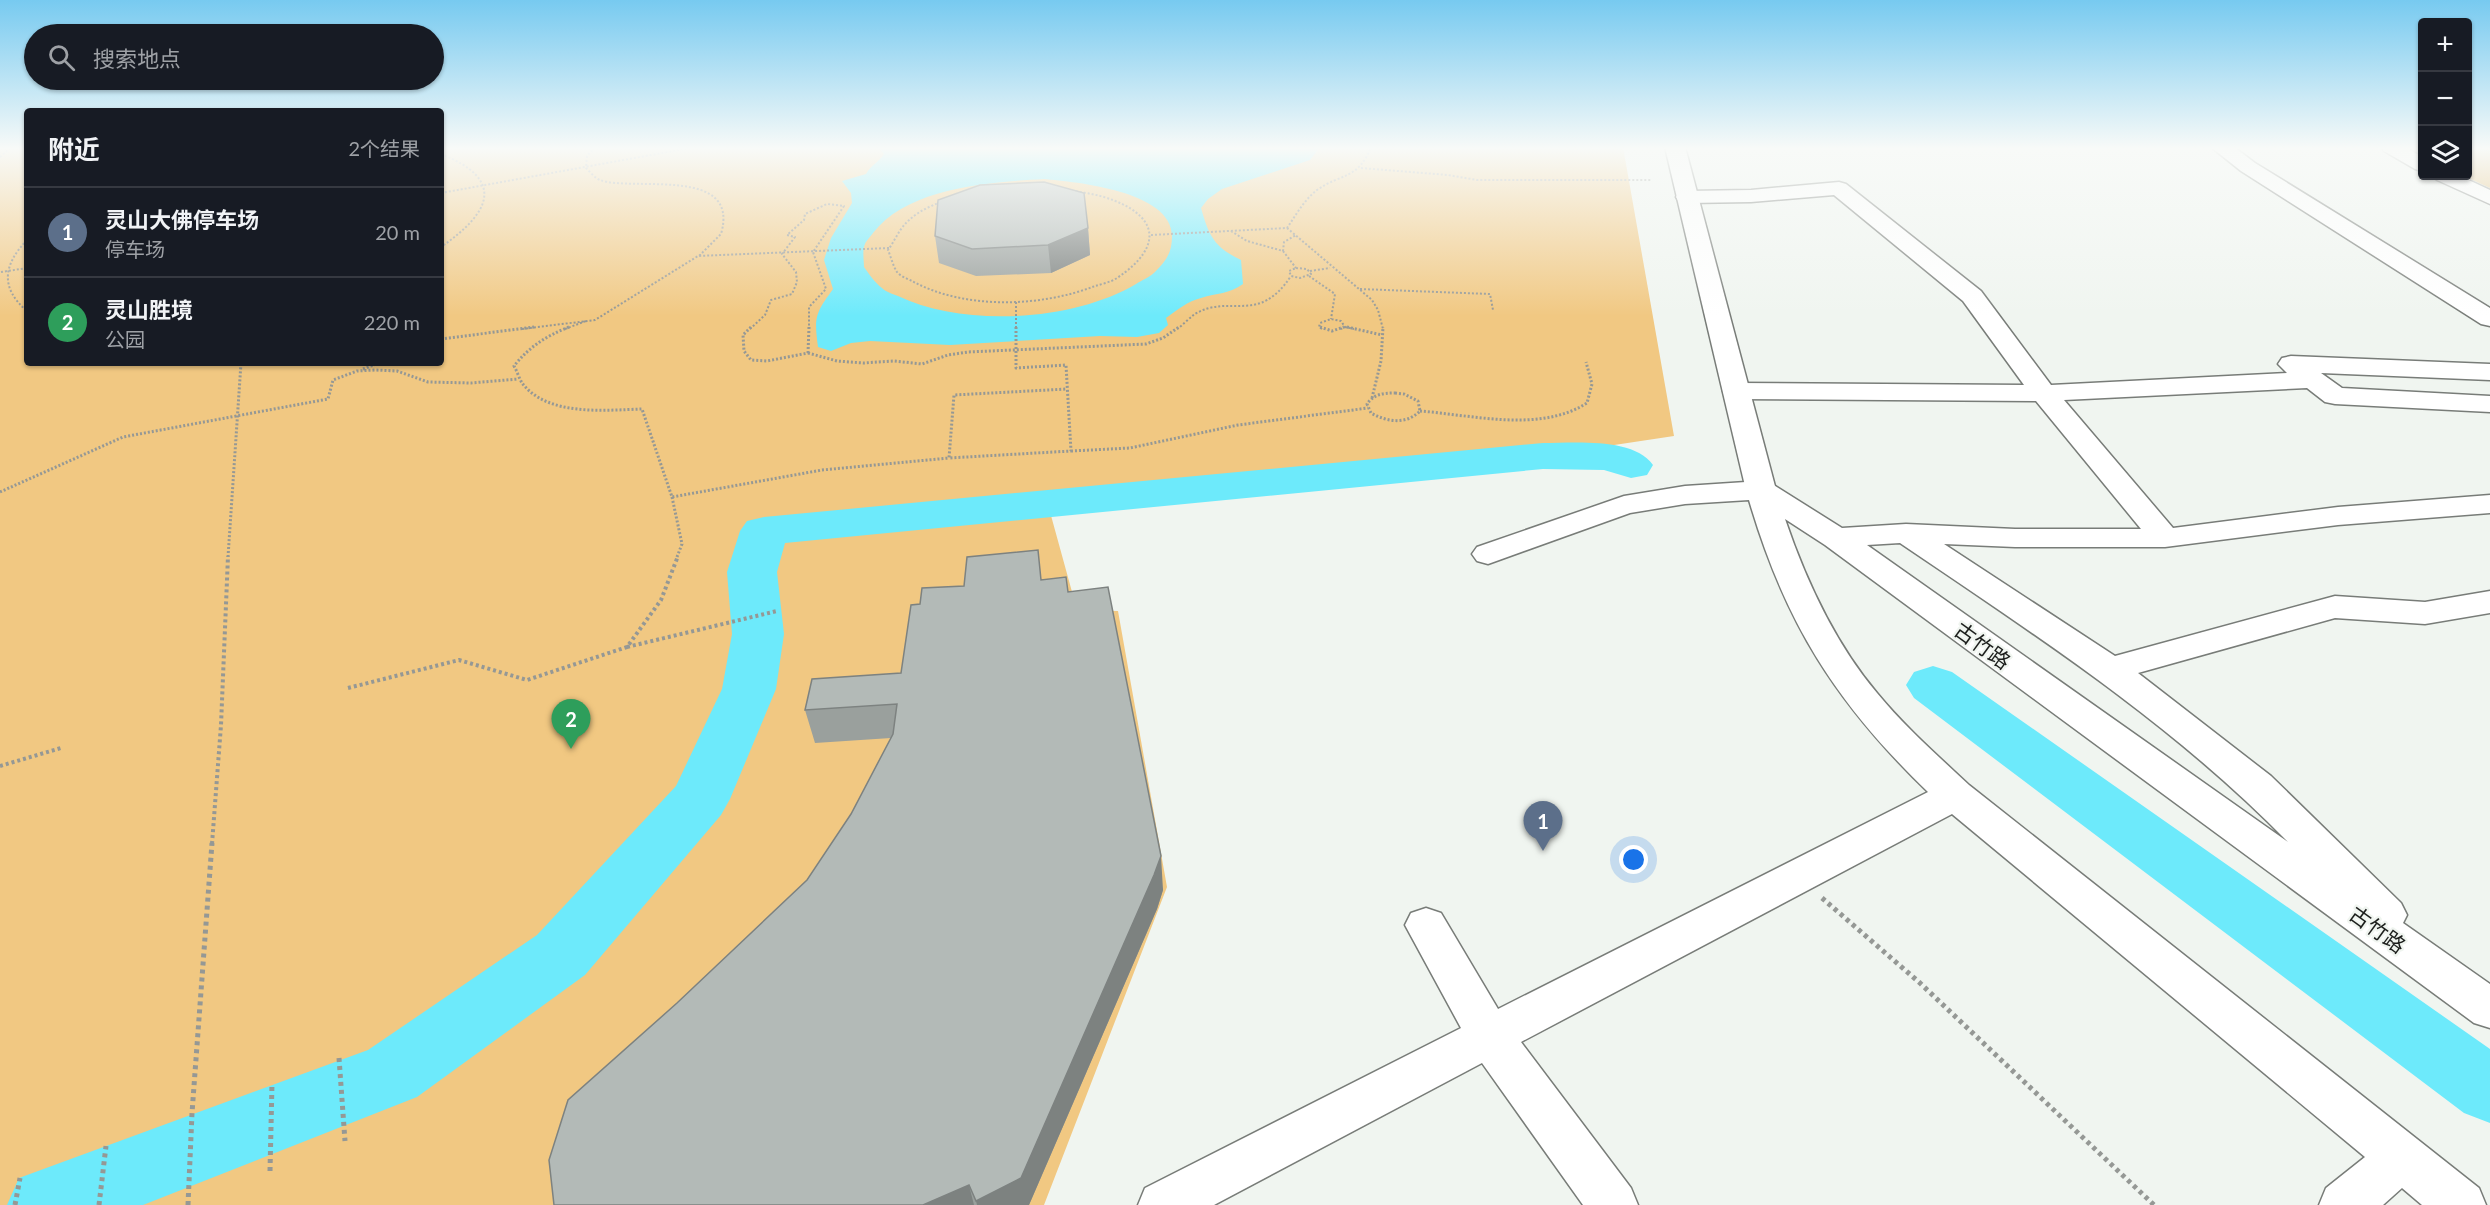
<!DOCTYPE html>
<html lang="zh">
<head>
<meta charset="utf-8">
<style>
	:root { --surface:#171b24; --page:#242831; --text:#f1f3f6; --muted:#9ea1a6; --line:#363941; --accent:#b59cd3 }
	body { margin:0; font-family:Lato,"Noto Sans SC",sans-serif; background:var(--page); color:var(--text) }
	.controls { position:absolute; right:18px; top:18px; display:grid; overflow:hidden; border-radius:6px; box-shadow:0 2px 4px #0004 }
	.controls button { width:54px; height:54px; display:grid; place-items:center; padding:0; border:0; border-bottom:2px solid var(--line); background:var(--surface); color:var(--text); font:30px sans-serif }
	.you { position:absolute; left:1634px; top:860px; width:21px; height:21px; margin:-15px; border:4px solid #fff; border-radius:50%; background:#1a73e8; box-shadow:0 0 0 9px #1a73e833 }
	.badge { display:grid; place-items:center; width:39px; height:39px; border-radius:50%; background:var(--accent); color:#fff; font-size:20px; font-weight:700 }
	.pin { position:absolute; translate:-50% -50px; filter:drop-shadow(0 2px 3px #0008) }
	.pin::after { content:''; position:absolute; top:32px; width:21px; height:18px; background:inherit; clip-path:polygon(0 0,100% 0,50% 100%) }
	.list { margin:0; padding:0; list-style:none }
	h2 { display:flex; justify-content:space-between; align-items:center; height:78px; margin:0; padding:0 24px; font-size:26px }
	h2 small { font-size:20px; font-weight:400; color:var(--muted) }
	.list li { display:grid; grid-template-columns:39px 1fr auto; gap:18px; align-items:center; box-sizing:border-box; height:90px; padding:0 24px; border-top:2px solid var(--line) }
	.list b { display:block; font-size:22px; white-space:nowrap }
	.list p { margin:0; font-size:20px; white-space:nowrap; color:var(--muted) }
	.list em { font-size:20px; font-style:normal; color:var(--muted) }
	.icon { flex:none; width:33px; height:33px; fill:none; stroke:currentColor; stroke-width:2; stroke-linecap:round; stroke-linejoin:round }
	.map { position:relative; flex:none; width:2490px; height:1205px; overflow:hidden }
	.search { position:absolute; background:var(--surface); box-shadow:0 2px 4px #0004; left:24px; top:24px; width:420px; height:66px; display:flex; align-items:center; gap:15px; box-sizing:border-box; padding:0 21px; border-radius:33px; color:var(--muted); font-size:22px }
	.panel { position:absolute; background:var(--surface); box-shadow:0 2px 4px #0004; left:24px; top:108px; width:420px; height:258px; border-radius:6px }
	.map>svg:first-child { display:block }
</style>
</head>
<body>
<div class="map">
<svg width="2490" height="1205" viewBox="0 0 2490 1205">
	<rect width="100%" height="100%" fill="#f0f5f0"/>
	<path fill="#f1c882" d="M 0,147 L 27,147 L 27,363 L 441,363 L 441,147 L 1623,147 L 1674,436 L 1581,450 L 1047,501 L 1077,610 L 1118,611 L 1167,887 L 1044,1205 L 0,1205 Z"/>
	<path fill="#dfb260" d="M 2468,147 L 2490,147 L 2490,188 L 2464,176 L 2468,176 Z"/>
	<path fill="#6deafb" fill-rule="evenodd" d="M 874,147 L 1320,147 L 1310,160 L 1222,189 L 1208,199 L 1201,208 C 1209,236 1214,247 1241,260 L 1243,284 C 1229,294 1217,293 1201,298 C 1188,301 1177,310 1166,318 L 1168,325 L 1159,333 L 1137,337 L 1100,336 L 950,345 L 870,341 L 851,343 L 831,351 L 818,347 C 814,317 815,314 833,289 L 824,260 L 831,238 L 852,203 L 851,193 L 842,181 L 866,174 C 871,165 879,162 884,154 L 879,148 ZM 1044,179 C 1076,182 1172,191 1172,236 C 1172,252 1167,260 1155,272 C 1150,277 1142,280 1136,284 C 1074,321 964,328 898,296 C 893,294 886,292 882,288 C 875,283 869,274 864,267 C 864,261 862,250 865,244 C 866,241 871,236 873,233 C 908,187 991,182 1044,179 Z"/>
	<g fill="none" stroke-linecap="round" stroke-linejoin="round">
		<path fill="#6deafb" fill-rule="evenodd" d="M 1543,443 C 1574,443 1634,437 1653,465 L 1647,475 L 1631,478 L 1604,470 L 1543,469 L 785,543 L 777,572 L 784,634 L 776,689 L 730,799 L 721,815 L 585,975 L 417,1097 L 143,1205 L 7,1205 L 19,1178 L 368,1050 L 537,935 L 676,786 L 722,689 L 732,634 L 727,572 L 740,531 L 747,521 L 764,517 Z
			M 1933,666 L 1952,672 L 2490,1049 L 2490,1123 L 2464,1113 L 1914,698 L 1906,685 L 1914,672 Z"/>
		<g stroke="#787c78" stroke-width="3">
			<path id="minor" d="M 2211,147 L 2234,147 L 2255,163 L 2490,308 L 2490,326 L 2481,324 L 2241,171 Z
				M 2381,147 L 2405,147 L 2422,157 L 2422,171 L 2415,169 L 2384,151 Z
				M 2434,176 L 2460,176 L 2490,190 L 2490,204 L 2437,180 Z
				M 1839,182 L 1846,184 L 1981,291 L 2051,385 L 2287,373 L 2278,364 L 2282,358 L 2291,356 L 2490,364 L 2490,380 L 2321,373 L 2342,388 L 2490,396 L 2490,412 L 2335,404 L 2325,402 L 2307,388 L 2064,400 L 2173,528 L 2338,507 L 2490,495 L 2490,513 L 2338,525 L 2165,547 L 2015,547 L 1944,544 L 2115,656 L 2335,596 L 2425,602 L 2490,591 L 2490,613 L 2425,624 L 2335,618 L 2138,673 L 2271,776 L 2401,903 L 2407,915 L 2403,923 L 2490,984 L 2490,1028 L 2474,1023 L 1825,545 L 1785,519 C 1806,581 1835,643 1877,693 C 1905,727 1937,755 1969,785 L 2479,1188 L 2486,1205 L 2422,1205 L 2402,1188 L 2383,1205 L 2319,1205 L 2326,1188 L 2365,1157 L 1952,814 L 1521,1042 L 1631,1188 L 1638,1205 L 1583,1205 L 1482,1063 L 1214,1205 L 1138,1205 L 1145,1188 L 1461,1028 L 1405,925 L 1411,913 L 1426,908 L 1441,913 L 1498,1009 L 1928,792 C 1836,703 1785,623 1749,500 L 1685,504 L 1630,513 L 1488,564 L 1477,561 L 1472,554 L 1477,547 L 1624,496 L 1685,486 L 1761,481 L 1772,484 L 1842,528 L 1906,524 L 2015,529 L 2141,529 L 2036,401 L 1736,399 L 1726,397 L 1723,391 L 1726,385 L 1736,383 L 2024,385 L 1963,301 L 1834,195 L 1751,202 L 1687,203 L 1679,202 L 1676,197 L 1679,192 L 1687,191 L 1751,190 ZM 1900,543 C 2036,635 2173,724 2288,842 L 1867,545 Z"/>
		</g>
		<g stroke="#787c78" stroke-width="3">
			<path id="major" d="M 1665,147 L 1685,147 L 1776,490 L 1772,496 L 1761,499 L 1750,496 L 1746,490 Z"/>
		</g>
		<path stroke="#959895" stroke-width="2" stroke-dasharray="2 2" stroke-linecap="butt" d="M 595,147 L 587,156 L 586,168 C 590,172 595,178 600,180 C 633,192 741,165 721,234 L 699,256
			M 441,154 C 507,180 490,213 441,247
			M 0,157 L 11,147
			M 1361,168 L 1448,175 L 1477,180 L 1651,180
			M 1036,188 C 1059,189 1082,191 1104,197 C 1159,214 1165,246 1117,278 C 1111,282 1102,284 1095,286 C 1041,307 965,310 912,281 C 908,279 900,276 897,272 C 893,266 891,257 888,250 C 894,242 899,230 906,223 C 935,193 997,190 1036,188 Z
			M 441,193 L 695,147
			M 1287,228 L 1372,300 L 1378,310 L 1383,329
			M 1231,231 L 1247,241 L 1283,251 L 1284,242 L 1296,235
			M 1151,235 L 1287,228 C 1296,215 1304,200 1317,190 C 1341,173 1358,180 1371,147
			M 27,240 C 3,265 0,288 27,311
			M 1283,251 L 1296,268
			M 1296,268 L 1307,269 L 1311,274 L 1300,278 L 1291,276 L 1289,271 Z
			M 1310,271 L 1330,268
			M 1,272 L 27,268
			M 1309,276 L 1335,294 L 1331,319
			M 1360,289 L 1490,294 L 1493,310
			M 1016,302 L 1016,329
			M 1345,327 L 1354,329
			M 522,329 L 595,320 L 698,256 L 889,248
			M 565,329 L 586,321
			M 750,329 L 765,315 L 771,300 L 792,294 L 797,282 L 796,272 L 782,254 L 795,237 L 787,235 L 804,220 L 805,214 L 827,204 L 844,206 L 813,252 L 826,289 L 809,307 L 809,329
			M 1177,329 C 1183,325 1189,318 1195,314 C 1230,293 1258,326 1291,276
			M 1322,329 L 1319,327 L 1320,323 L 1331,319 L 1341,321 L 1345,327 L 1341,329"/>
		<path stroke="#959895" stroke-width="3" stroke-dasharray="2 2" stroke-linecap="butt" d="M 569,327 C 546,336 529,347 514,366 C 517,371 519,378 522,383 C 548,417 605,410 642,409 L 672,497 L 822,470 L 949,458
			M 751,327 L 743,335 L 744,351 L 751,360 L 767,361 L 808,353
			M 1016,327 L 1016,368 L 1066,365 L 1071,451 L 949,458 L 954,395 L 1067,389
			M 1320,327 L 1332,331 L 1344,327
			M 1347,327 L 1382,335
			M 441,339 L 534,327
			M 808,353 L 837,361 L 863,363 L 894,361 L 922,364 L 948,355 L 968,352 L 1146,344 L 1163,338 L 1179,327
			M 808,353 L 809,327
			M 363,369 L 379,363
			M 1395,393 L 1404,394 L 1418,401 L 1420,411 C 1406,425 1387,422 1371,413 L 1367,404 C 1374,394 1383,393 1395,393 Z
			M 1372,398 L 1381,361 L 1383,327
			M 1420,411 C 1473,415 1540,433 1587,403 L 1592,384 L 1586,362
			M 1071,451 L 1130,448 L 1238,425 L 1368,408
			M 0,492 L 123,437 L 328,399 L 333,380 L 357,371 L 375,370 L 397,371 L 428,382 L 471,383 L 518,379
			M 672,497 L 682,544 L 677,557
			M 228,557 L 241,363"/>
		<path stroke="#959895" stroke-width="4" stroke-dasharray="3 3" stroke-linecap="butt" d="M 627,647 L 777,611
			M 348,688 L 459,660 L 527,680 L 627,647 L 661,600 L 678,556
			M 0,766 L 61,748
			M 212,844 L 221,725 L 228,556"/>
		<path stroke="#959895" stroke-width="5" stroke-dasharray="4 4" stroke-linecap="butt" d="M 1822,898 L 1920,983 L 2154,1205
			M 339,1058 L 345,1141
			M 270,1171 L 272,1083
			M 15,1205 L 20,1178
			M 99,1205 L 106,1146
			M 188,1205 L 192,1113 L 212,843"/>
		<use href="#minor" fill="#fff" fill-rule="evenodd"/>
		<use href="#major" fill="#fff" fill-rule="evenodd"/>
	</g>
	<path fill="#9aa09d" d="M 1088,228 L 1090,255 L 1051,273 L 976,276 L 939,263 L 935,236 Z
		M 1042,580 L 1068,592 L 1163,890 L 1157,909 L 1029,1205 L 554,1205 L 677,1003 L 807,880 L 851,814 L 891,738 L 815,743 L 805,710 L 901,673 L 920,604 Z"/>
	<path fill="#7d8280" d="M 1088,228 L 1090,255 L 1051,273 L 1048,245 Z
		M 1161,856 L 1163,890 L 1157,909 L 1029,1205 L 977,1205 L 976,1201 Z
		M 969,1185 L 974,1205 L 923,1205 Z"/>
	<path fill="#b3bab7" stroke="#7d8280" stroke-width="1.5" d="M 1044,182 L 1084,193 L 1088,228 L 1048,245 L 972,249 L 935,236 L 938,200 L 980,185 Z
		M 1038,550 L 1041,580 L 1066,577 L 1068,592 L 1108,587 L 1161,856 L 1154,875 L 1021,1178 L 976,1201 L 969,1185 L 923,1205 L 554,1205 L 549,1160 L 568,1100 L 677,1003 L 807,880 L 851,814 L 893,734 L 897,704 L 805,710 L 812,679 L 901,673 L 911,605 L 920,604 L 922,588 L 964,586 L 967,557 Z"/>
	<linearGradient id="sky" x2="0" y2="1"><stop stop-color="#77caf0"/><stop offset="0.47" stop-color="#f8faf8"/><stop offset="1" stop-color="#f8faf8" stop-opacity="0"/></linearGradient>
	<rect width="2490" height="316" fill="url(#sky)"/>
	<g text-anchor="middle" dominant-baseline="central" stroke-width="4.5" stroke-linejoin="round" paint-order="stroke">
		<g font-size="21" fill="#1c1e1c" stroke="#f0f5f0">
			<text transform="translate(1983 645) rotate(36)">古竹路</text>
			<text transform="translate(2378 929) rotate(36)">古竹路</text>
		</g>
	</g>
</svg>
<div class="controls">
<button>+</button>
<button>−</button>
<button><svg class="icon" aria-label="layers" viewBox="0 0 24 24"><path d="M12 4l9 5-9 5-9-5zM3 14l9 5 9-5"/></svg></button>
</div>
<div class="you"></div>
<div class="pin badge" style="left:1543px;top:851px;background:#5c6f8a">1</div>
<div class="pin badge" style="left:571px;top:749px;background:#2e9e5b">2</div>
<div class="search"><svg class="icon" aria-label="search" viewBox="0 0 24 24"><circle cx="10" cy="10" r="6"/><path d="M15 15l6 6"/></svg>搜索地点</div>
<section class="panel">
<h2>附近<small>2个结果</small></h2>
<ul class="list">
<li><span class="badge" style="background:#5c6f8a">1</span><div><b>灵山大佛停车场</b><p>停车场</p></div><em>20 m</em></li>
<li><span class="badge" style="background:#2e9e5b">2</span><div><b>灵山胜境</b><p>公园</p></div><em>220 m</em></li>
</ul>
</section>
</div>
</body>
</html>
